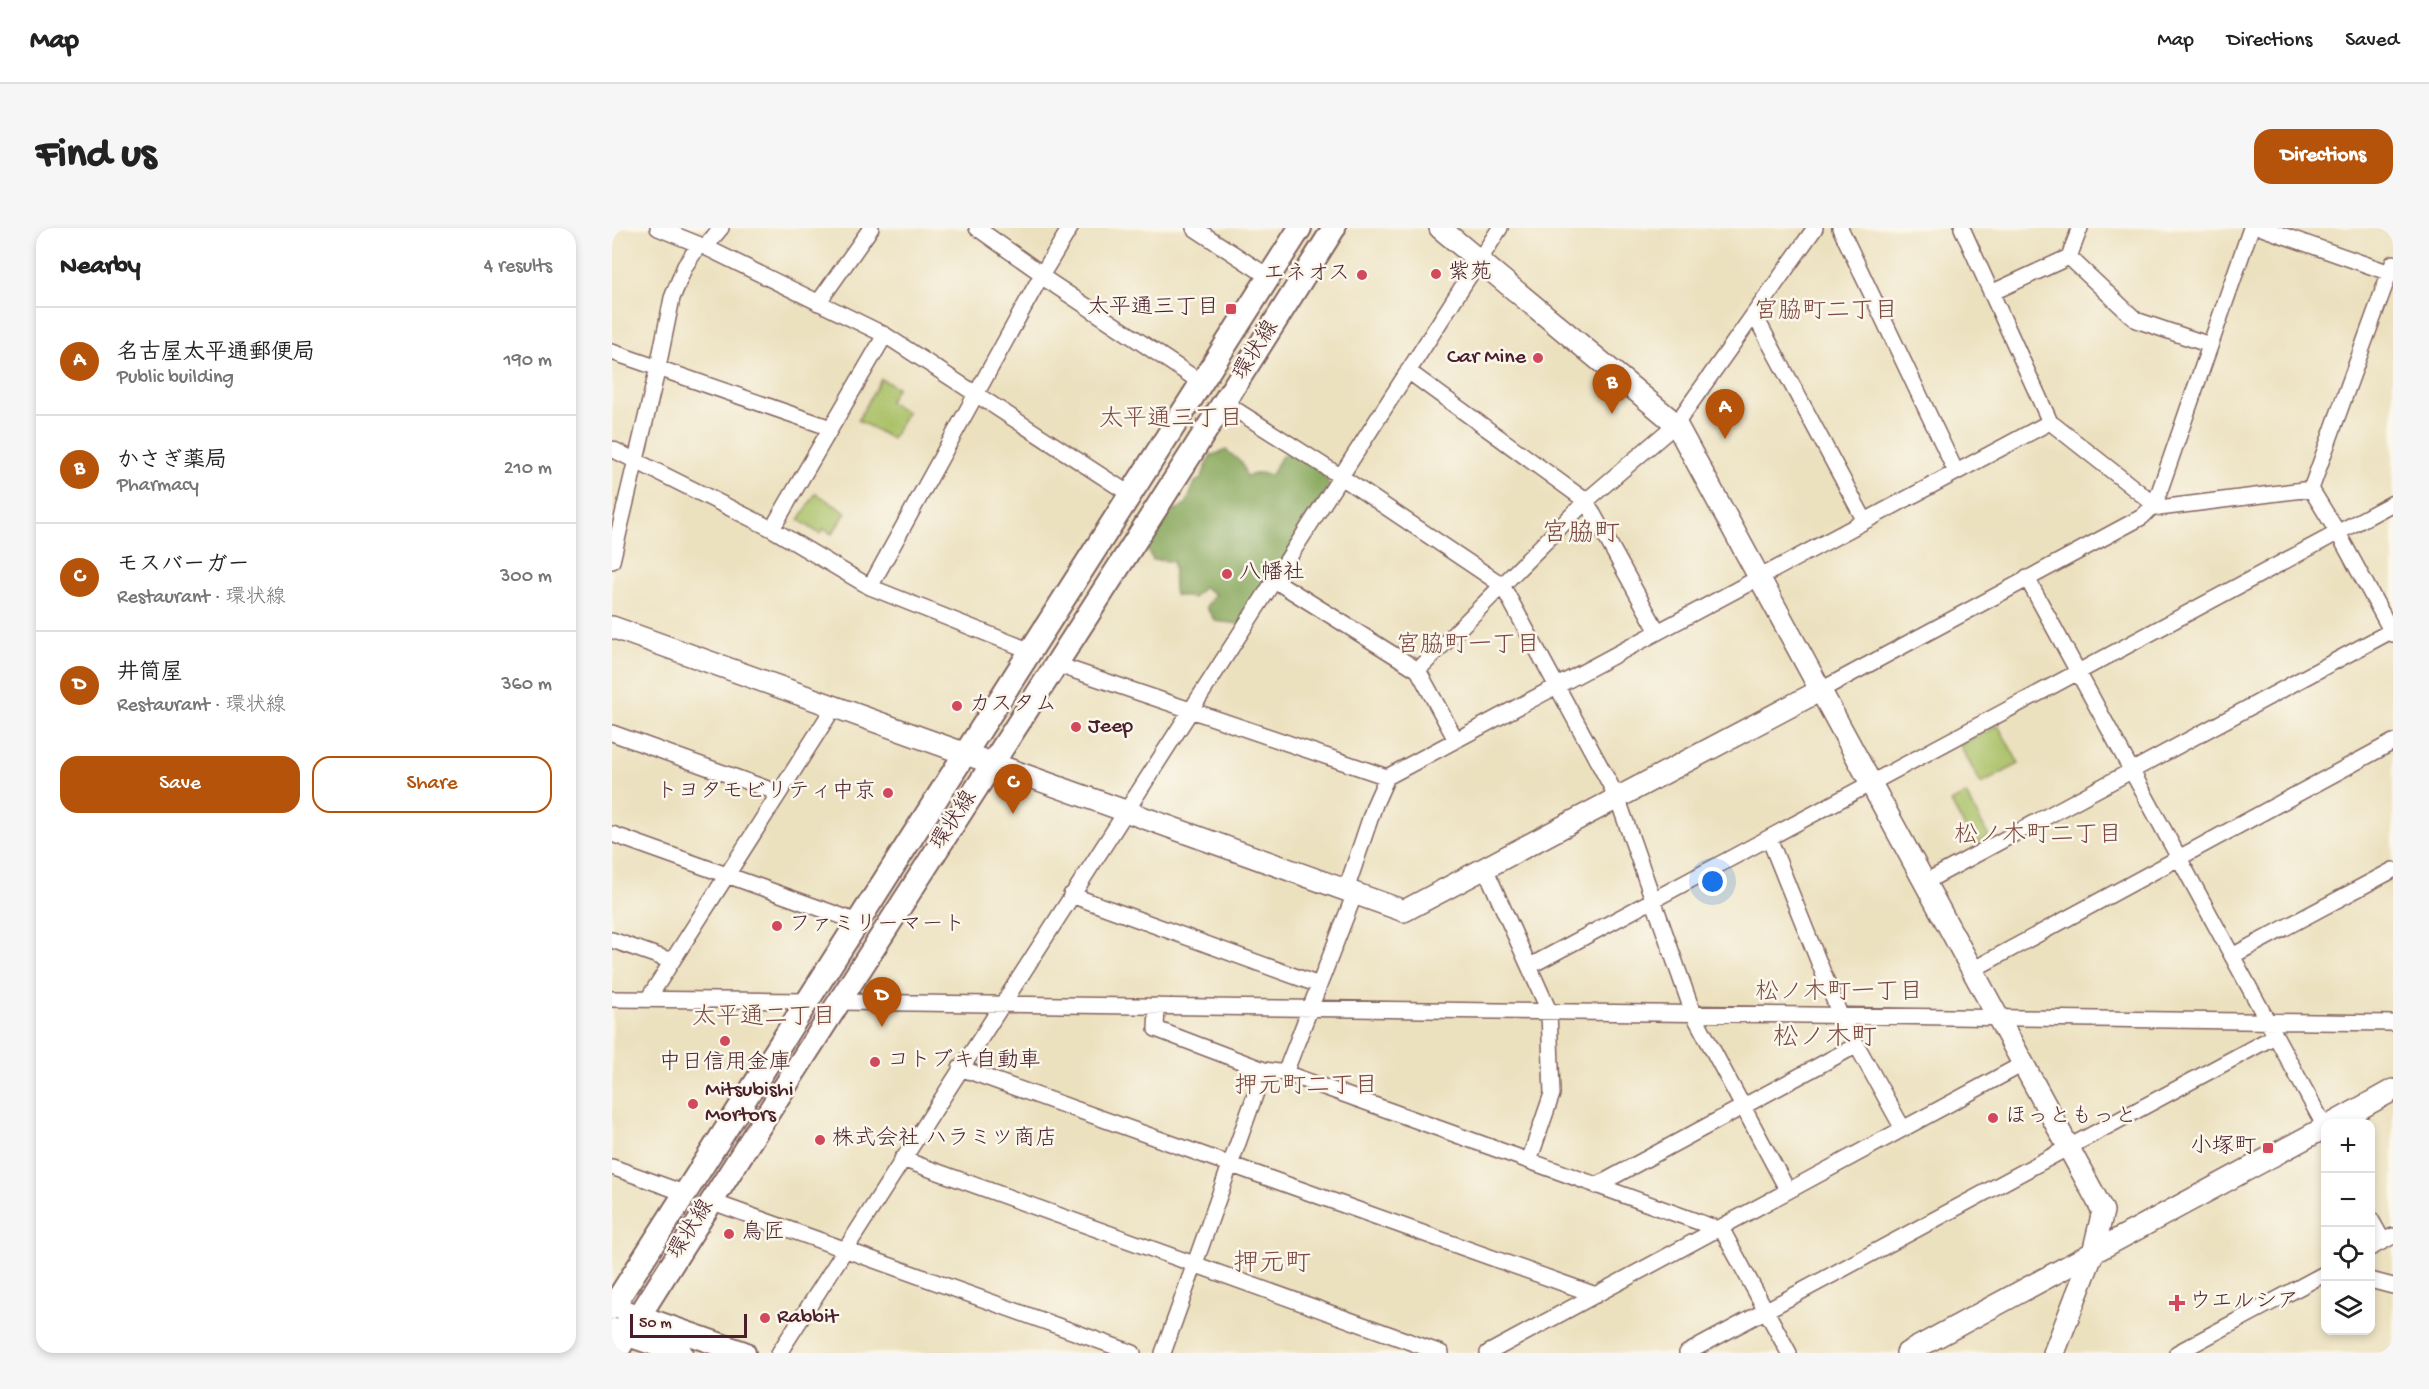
<!DOCTYPE html>
<html lang="en">
<head>
<meta charset="utf-8">
<style>
	:root { --surface:#fff; --page:#f6f6f6; --text:#222; --muted:#767676; --line:#e0e0e0; --accent:#b45309 }
	body { margin:0; font-family:"Gochi Hand","Klee One",sans-serif; background:var(--page); color:var(--text) }
	.controls { position:absolute; right:18px; bottom:18px; display:grid; overflow:hidden; border-radius:12px; box-shadow:0 3px 9px #0003 }
	.controls button { width:54px; height:54px; display:grid; place-items:center; padding:0; border:0; border-bottom:2px solid var(--line); background:var(--surface); color:var(--text); font:30px sans-serif }
	.scale { position:absolute; left:18px; bottom:15px; width:117px; box-sizing:border-box; padding-left:6px; border:3px solid #4a1f2b; border-top:0; font-size:16px; line-height:21px; white-space:nowrap; color:#4a1f2b; -webkit-text-stroke:4px #fbf7ec; paint-order:stroke }
	.you { position:absolute; left:1101px; top:654px; width:21px; height:21px; margin:-15px; border:4px solid #fff; border-radius:50%; background:#1a73e8; box-shadow:0 0 0 9px #1a73e833 }
	.badge { display:grid; place-items:center; width:39px; height:39px; border-radius:50%; background:var(--accent); color:#fff; font-size:20px; font-weight:700 }
	.pin { position:absolute; translate:-50% -50px; filter:drop-shadow(0 2px 3px #0008) }
	.pin::after { content:''; position:absolute; top:32px; width:21px; height:18px; background:inherit; clip-path:polygon(0 0,100% 0,50% 100%) }
	.list { margin:0; padding:0; list-style:none }
	h2 { display:flex; justify-content:space-between; align-items:center; height:78px; margin:0; padding:0 24px; font-size:26px }
	h2 small { font-size:20px; font-weight:400; color:var(--muted) }
	.list li { display:grid; grid-template-columns:39px 1fr auto; gap:18px; align-items:center; box-sizing:border-box; height:108px; padding:0 24px; border-top:2px solid var(--line) }
	.list b { display:block; font-size:22px; white-space:nowrap }
	.list p { margin:0; font-size:20px; white-space:nowrap; color:var(--muted) }
	.list em { font-size:20px; font-style:normal; color:var(--muted) }
	.actions { display:flex; gap:12px; padding:18px 24px }
	.actions a { flex:1; padding:14px 0; border:2px solid var(--accent); border-radius:18px; text-align:center; font-size:21px; color:var(--accent) }
	.actions .main { background:var(--accent); color:#fff }
	.icon { flex:none; width:33px; height:33px; fill:none; stroke:currentColor; stroke-width:2; stroke-linecap:round; stroke-linejoin:round }
	.map { position:relative; flex:none; width:1781px; height:1125px; overflow:hidden; border-radius:18px }
	header { display:flex; align-items:center; gap:36px; box-sizing:border-box; height:84px; padding:0 30px; background:var(--surface); border-bottom:2px solid var(--line) }
	header strong { font-size:28px }
	nav { display:flex; gap:33px; margin-inline-start:auto; font-size:21px }
	.intro { display:flex; align-items:center; justify-content:space-between; box-sizing:border-box; height:144px; padding:0 36px }
	h1 { margin:0; font-size:42px }
	.button { padding:15px 27px; border-radius:18px; background:var(--accent); color:#fff; font-size:21px; font-weight:700 }
	main { display:flex; gap:36px; padding:0 36px }
	aside { flex:1; background:var(--surface); border-radius:18px; box-shadow:0 3px 9px #0003 }
	.map>svg:first-child { display:block }
</style>
</head>
<body>
<header>
<strong>Map</strong>
<nav><a>Map</a><a>Directions</a><a>Saved</a></nav>
</header>
<div class="intro"><h1>Find us</h1><a class="button">Directions</a></div>
<main>
<aside>
<h2>Nearby<small>4 results</small></h2>
<ul class="list">
<li><span class="badge">A</span><div><b>名古屋太平通郵便局</b><p>Public building</p></div><em>190 m</em></li>
<li><span class="badge">B</span><div><b>かさぎ薬局</b><p>Pharmacy</p></div><em>210 m</em></li>
<li><span class="badge">C</span><div><b>モスバーガー</b><p>Restaurant · 環状線</p></div><em>300 m</em></li>
<li><span class="badge">D</span><div><b>井筒屋</b><p>Restaurant · 環状線</p></div><em>360 m</em></li>
</ul>
<div class="actions"><a class="main">Save</a><a>Share</a></div>
</aside>
<div class="map">
<svg width="1781" height="1125" viewBox="0 0 1781 1125">
	<rect width="100%" height="100%" fill="#fbf7ec"/>
	<filter id="ink" filterUnits="userSpaceOnUse"><feTurbulence type="fractalNoise" baseFrequency=".0167" numOctaves="2"/><feDisplacementMap in="SourceGraphic" scale="12" xChannelSelector="R" yChannelSelector="G"/><feConvolveMatrix kernelMatrix="1 2 1 2 8 2 1 2 1" color-interpolation-filters="sRGB"/></filter>
	<filter id="wash" filterUnits="userSpaceOnUse"><feTurbulence type="fractalNoise" baseFrequency=".008" numOctaves="4" result="noise"/><feDisplacementMap in="SourceGraphic" scale="24" xChannelSelector="R" yChannelSelector="G"/><feGaussianBlur stdDeviation="1.35" result="paint"/><feColorMatrix in="noise" values="0 0 0 0 0 0 0 0 0 0 0 0 0 0 0 0 0 1.4 0 .05"/><feComposite in="paint" operator="in"/></filter>
	<g filter="url(#wash)">
		<rect width="100%" height="100%" fill="#ece1bf"/>
		<path fill="#aac167" stroke="#7a7049" stroke-width="1.5" d="M 269,151 L 285,159 L 277,174 L 295,184 L 280,211 L 246,192 Z
			M 204,265 L 234,285 L 220,306 L 212,301 L 208,306 L 187,292 Z
			M 1386,497 L 1407,536 L 1369,556 L 1348,517 Z
			M 1354,566 L 1377,609 L 1362,617 L 1339,574 Z"/>
		<path fill="#87a75c" stroke="#686344" stroke-width="1.5" d="M 614,222 L 630,235 L 634,248 L 648,245 L 659,247 L 670,228 L 680,224 L 709,236 L 717,258 L 697,288 L 690,294 L 688,316 L 677,333 L 666,332 L 650,353 L 649,362 L 635,397 L 603,393 L 594,379 L 603,366 L 591,359 L 581,370 L 563,367 C 560,355 563,345 561,333 L 541,332 L 533,318 L 546,304 L 551,288 L 574,277 L 583,254 L 589,251 L 598,228 Z"/>
	</g>
	<g filter="url(#ink)">
		<g fill="none" stroke-linecap="round" stroke-linejoin="round">
			<g stroke="#83635f" stroke-width="18">
				<path id="street" d="M 46,0 L 93,19 L 273,107 L 519,267
					M 365,0 L 430,46
					M 582,0 L 657,49
					M 1228,0 L 1344,244
					M 1350,0 L 1438,194 L 1547,280 L 1699,261 L 1781,35
					M 1650,0 L 1781,46
					M 93,19 L 109,0
					M 1457,29 L 1524,92 L 1598,117
					M 429,48 L 590,155
					M 1379,65 L 1457,29 L 1468,0
					M 206,75 L 259,0
					M 1142,86 L 1253,293
					M 0,124 L 219,200
					M 796,143 L 974,273 L 1046,404
					M 613,175 L 728,248 L 890,357 L 1005,569 L 1081,785 L 1176,963
					M 0,221 L 160,301 L 258,359 L 419,423
					M 1699,261 L 1726,305 L 1781,406
					M 160,301 L 273,107
					M 0,333 L 46,139 L 60,70 L 73,38 L 87,17
					M 1415,350 L 1713,899
					M 662,352 L 806,442 L 844,512
					M 258,359 L 429,48 L 458,0
					M 443,436 L 775,549 L 1438,194
					M 806,442 L 974,273 L 1064,196 L 1203,0
					M 1209,462 L 1530,289 L 1543,276 L 1639,0
					M 0,505 L 167,565
					M 0,606 L 246,694
					M 1157,610 L 1228,787 L 1291,901
					M 873,640 L 937,783 L 940,866 L 917,933
					M 1313,654 L 1779,403
					M 734,662 L 763,576 L 775,549
					M 459,667 L 707,757
					M 0,712 L 60,733
					M 1620,728 L 1781,642
					M 918,738 L 1781,275
					M 1360,742 L 1781,514
					M 0,771 L 196,773
					M 36,771 L 222,479
					M 227,774 L 1781,795
					M 545,778 L 544,801 L 652,842 L 673,845 L 1106,1001
					M 348,840 L 984,1067
					M 673,845 L 743,665
					M 290,931 L 829,1125
					M 0,939 L 72,965
					M 984,958 L 1245,817
					M 98,973 L 521,1125
					M 1758,990 L 1771,1013
					M 1109,1000 L 1177,1125
					M 1758,1020 L 1781,1008
					M 1758,1052 L 1781,1058
					M 167,1125 L 888,0
					M 551,1125 L 652,842
					M 876,1125 L 1411,836
					M 1075,1125 L 1663,808
					M 1565,1125 L 1714,1045"/>
			</g>
			<g stroke="#83635f" stroke-width="24">
				<path id="secondary" d="M 828,0 L 1064,196 L 1491,983 L 1481,1025 L 1442,1125
					M 0,399 L 792,683 L 1209,462
					M 1720,896 L 1781,862
					M 1295,1125 L 1714,899"/>
			</g>
			<g stroke="#83635f" stroke-width="26">
				<path id="primary" d="M 0,1080 L 688,0
					M 14,1084 L 132,1125
					M 2,1102 L 69,1125
					M 4,1125 C 240,748 486,377 722,0"/>
			</g>
			<use href="#street" stroke="#fff" stroke-width="15"/>
			<use href="#secondary" stroke="#fff" stroke-width="21"/>
			<use href="#primary" stroke="#fff" stroke-width="22"/>
		</g>
	</g>
	<g fill="#d1495b" stroke="#fbf7ec" stroke-width="2">
		<circle cx="824" cy="46" r="6"/>
		<circle cx="750" cy="47" r="6"/>
		<rect x="613" y="75" width="12" height="12" rx="3"/>
		<circle cx="926" cy="130" r="6"/>
		<circle cx="615" cy="346" r="6"/>
		<circle cx="345" cy="478" r="6"/>
		<circle cx="464" cy="499" r="6"/>
		<circle cx="276" cy="565" r="6"/>
		<circle cx="165" cy="698" r="6"/>
		<circle cx="113" cy="813" r="6"/>
		<circle cx="263" cy="834" r="6"/>
		<circle cx="81" cy="876" r="6"/>
		<circle cx="1381" cy="890" r="6"/>
		<circle cx="208" cy="912" r="6"/>
		<rect x="1650" y="914" width="12" height="12" rx="3"/>
		<circle cx="117" cy="1006" r="6"/>
		<path d="M1562 1066h6v6h6v6h-6v6h-6v-6h-6v-6h6z"/>
		<circle cx="153" cy="1090" r="6"/>
	</g>
	<g text-anchor="middle" dominant-baseline="central" stroke-width="5" stroke-linejoin="round" paint-order="stroke">
		<g font-size="22" fill="#4a1f2b" stroke="#fbf7ec" text-anchor="start">
			<text x="836" y="46">紫苑</text>
			<text x="738" y="47" text-anchor="end">エネオス</text>
			<text x="607" y="81" text-anchor="end">太平通三丁目</text>
			<text x="914" y="130" text-anchor="end">Car Mine</text>
			<text x="627" y="346">八幡社</text>
			<text x="357" y="478">カスタム</text>
			<text x="476" y="499">Jeep</text>
			<text x="264" y="565" text-anchor="end">トヨタモビリティ中京</text>
			<text x="177" y="698">ファミリーマート</text>
			<text x="275" y="834">コトブキ自動車</text>
			<text x="113" y="836" text-anchor="middle">中日信用金庫</text>
			<text x="93" y="863">Mitsubishi<tspan x="93" dy="25">Mortors</tspan></text>
			<text x="1393" y="890">ほっともっと</text>
			<text x="220" y="912">株式会社 ハラミツ商店</text>
			<text x="1644" y="920" text-anchor="end">小塚町</text>
			<text x="129" y="1006">鳥匠</text>
			<text x="1577" y="1075">ウエルシア</text>
			<text x="165" y="1090">Rabbit</text>
		</g>
		<g font-size="22" fill="#4a1f2b" stroke="#fbf7ec">
			<text transform="translate(645 123) rotate(-58)">環状線</text>
			<text transform="translate(343 593) rotate(-57)">環状線</text>
			<text transform="translate(80 1002) rotate(-58)">環状線</text>
		</g>
		<g font-size="24" fill="#7c4a42" stroke="#fbf7ec">
			<text x="1214" y="84">宮脇町二丁目</text>
			<text x="559" y="192">太平通三丁目</text>
			<text x="856" y="418">宮脇町一丁目</text>
			<text x="1426" y="608">松ノ木町二丁目</text>
			<text x="1227" y="765">松ノ木町一丁目</text>
			<text x="152" y="790">太平通二丁目</text>
			<text x="694" y="859">押元町二丁目</text>
		</g>
		<g font-size="26" fill="#7c4a42" stroke="#fbf7ec">
			<text x="969" y="307">宮脇町</text>
			<text x="1213" y="811">松ノ木町</text>
			<text x="660" y="1037">押元町</text>
		</g>
	</g>
</svg>
<div class="controls">
<button>+</button>
<button>−</button>
<button><svg class="icon" aria-label="locate" viewBox="0 0 24 24"><circle cx="12" cy="12" r="6"/><path d="M12 2v4M12 18v4M2 12h4M18 12h4"/></svg></button>
<button><svg class="icon" aria-label="layers" viewBox="0 0 24 24"><path d="M12 4l9 5-9 5-9-5zM3 14l9 5 9-5"/></svg></button>
</div>
<div class="scale">50 m</div>
<div class="you"></div>
<div class="pin badge" style="left:1113px;top:211px">A</div>
<div class="pin badge" style="left:1000px;top:186px">B</div>
<div class="pin badge" style="left:401px;top:586px">C</div>
<div class="pin badge" style="left:270px;top:799px">D</div>
</div>
</main>
</body>
</html>
